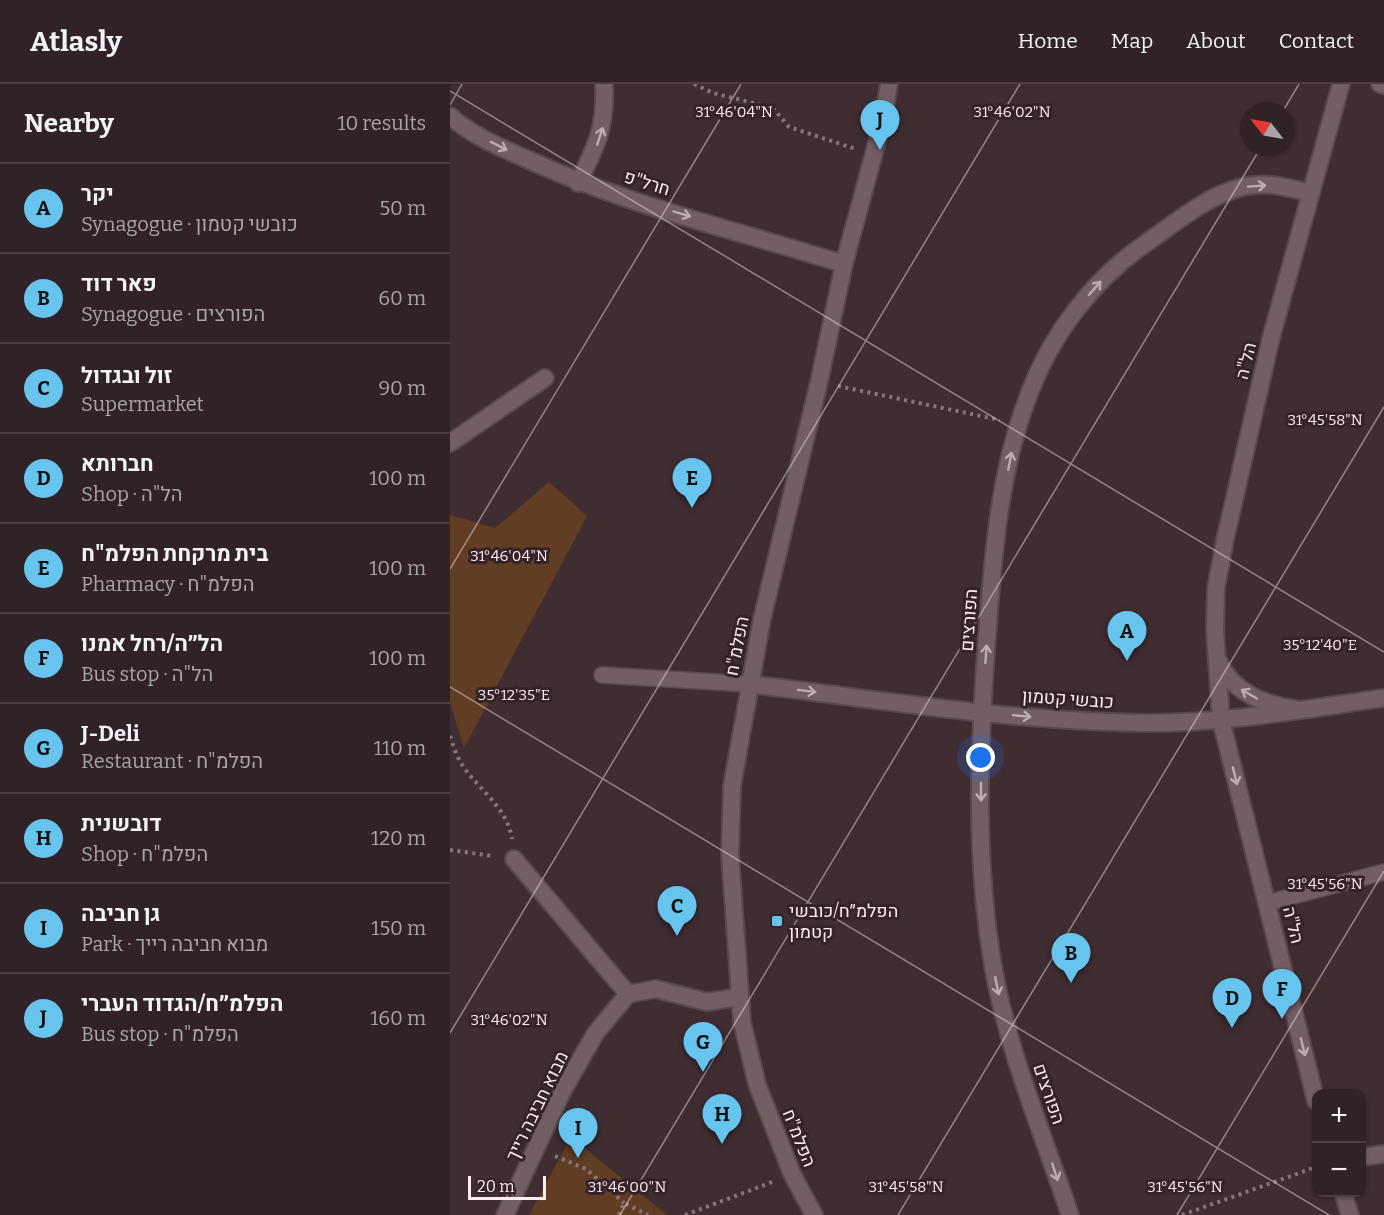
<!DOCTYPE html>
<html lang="en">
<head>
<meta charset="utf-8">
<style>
	:root { --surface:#302226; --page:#3c2f32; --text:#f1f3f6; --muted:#a8a4a7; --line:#4b3f43; --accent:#67c4ef }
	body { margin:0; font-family:Bitter,Heebo,serif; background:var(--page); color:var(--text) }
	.controls { position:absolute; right:18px; bottom:18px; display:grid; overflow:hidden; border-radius:12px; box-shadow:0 2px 4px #0004 }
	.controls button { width:54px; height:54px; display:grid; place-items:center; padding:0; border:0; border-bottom:2px solid var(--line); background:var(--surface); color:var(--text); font:30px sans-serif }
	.compass { position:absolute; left:790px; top:18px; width:54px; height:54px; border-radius:50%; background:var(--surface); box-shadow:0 2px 4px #0004; rotate:301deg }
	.scale { position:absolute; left:18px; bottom:15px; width:78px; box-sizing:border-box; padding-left:6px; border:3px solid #faedf0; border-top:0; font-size:16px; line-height:21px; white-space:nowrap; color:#faedf0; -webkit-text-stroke:4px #352328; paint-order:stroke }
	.you { position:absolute; left:531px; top:674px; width:21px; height:21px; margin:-15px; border:4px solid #fff; border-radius:50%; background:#1a73e8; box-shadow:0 0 0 9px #1a73e833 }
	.badge { display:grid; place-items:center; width:39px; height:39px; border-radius:50%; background:var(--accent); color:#111; font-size:20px; font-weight:700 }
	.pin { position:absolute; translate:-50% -50px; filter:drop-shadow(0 2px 3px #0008) }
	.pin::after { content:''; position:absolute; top:32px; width:21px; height:18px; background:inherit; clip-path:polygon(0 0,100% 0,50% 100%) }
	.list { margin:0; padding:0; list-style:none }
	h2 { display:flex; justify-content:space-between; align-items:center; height:78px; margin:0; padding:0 24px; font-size:26px }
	h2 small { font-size:20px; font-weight:400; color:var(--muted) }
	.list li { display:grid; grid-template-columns:39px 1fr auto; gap:18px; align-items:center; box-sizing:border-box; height:90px; padding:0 24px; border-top:2px solid var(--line) }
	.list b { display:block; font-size:22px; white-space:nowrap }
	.list p { margin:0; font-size:20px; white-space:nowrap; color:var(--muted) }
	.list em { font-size:20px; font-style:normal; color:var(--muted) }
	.map { position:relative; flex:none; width:934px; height:1131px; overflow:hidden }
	header { display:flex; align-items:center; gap:36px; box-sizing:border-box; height:84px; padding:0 30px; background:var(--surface); border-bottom:2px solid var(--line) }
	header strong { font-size:28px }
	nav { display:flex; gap:33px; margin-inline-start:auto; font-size:21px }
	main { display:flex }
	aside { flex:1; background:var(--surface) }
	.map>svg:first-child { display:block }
</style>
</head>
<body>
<header>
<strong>Atlasly</strong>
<nav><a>Home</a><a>Map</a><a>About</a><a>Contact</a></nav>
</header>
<main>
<aside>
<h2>Nearby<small>10 results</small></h2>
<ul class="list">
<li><span class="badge">A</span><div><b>יקר</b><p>Synagogue · כובשי קטמון</p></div><em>50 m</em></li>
<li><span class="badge">B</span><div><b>פאר דוד</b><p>Synagogue · הפורצים</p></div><em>60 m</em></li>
<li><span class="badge">C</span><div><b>זול ובגדול</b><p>Supermarket</p></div><em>90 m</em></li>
<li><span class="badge">D</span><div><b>חברותא</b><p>Shop · הל&quot;ה</p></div><em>100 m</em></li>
<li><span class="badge">E</span><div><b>בית מרקחת הפלמ&quot;ח</b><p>Pharmacy · הפלמ&quot;ח</p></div><em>100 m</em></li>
<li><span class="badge">F</span><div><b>הל״ה/רחל אמנו</b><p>Bus stop · הל&quot;ה</p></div><em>100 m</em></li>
<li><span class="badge">G</span><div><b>J-Deli</b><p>Restaurant · הפלמ&quot;ח</p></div><em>110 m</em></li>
<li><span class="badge">H</span><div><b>דובשנית</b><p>Shop · הפלמ&quot;ח</p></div><em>120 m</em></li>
<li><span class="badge">I</span><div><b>גן חביבה</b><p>Park · מבוא חביבה רייך</p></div><em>150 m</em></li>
<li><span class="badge">J</span><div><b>הפלמ״ח/הגדוד העברי</b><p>Bus stop · הפלמ&quot;ח</p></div><em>160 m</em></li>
</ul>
</aside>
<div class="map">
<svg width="934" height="1131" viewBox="0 0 934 1131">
	<rect width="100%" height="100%" fill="#402d32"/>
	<path fill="#613d24" d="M 99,398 L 137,432 L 14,664 L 0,618 L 0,431 L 45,444 Z
		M 121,1053 L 217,1131 L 79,1131 Z"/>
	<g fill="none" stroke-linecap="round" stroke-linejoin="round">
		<g stroke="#59494d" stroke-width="18">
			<path id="service" d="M 152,591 L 299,600
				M 817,819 L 934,788"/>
		</g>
		<g stroke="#59494d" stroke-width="20">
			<path id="minor" d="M 930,0 L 934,1
				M 0,32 C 22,52 52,64 79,76 C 179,122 289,147 394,180
				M 128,99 C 147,61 156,43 154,0
				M 0,359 L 95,294
				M 769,578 C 782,608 815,621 845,625
				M 771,636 L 765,547 L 766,504 L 775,456 L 821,254 L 891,0
				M 64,775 L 178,910
				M 912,1073 L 934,1070
				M 55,1131 L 112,1008 L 145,950 L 178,910 L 206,905 L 257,918 L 289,913
				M 620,1131 C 593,1050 559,970 544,887 C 524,777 529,663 537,553 C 543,473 549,388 578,313 C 601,250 644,194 699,157 C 729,136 768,103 806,101 C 825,99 842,105 860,109"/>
		</g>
		<g stroke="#59494d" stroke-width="20">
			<path id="tertiary" d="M 299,600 C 432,616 565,638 698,639 C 777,639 856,625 934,614
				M 771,636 L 866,1017
				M 893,1108 L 900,1131
				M 364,1131 L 342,1090 L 307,1000 L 292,938 L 280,771 L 282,702 L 312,535 L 369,298 L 394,180 L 433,36 L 439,0"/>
		</g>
		<path stroke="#87767a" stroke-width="4" stroke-dasharray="3 4.5" stroke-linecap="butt" d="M 244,0 L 263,9 L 323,24 L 339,43 L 406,65
			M 388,302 L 550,336
			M 0,652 C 3,661 6,671 11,679 C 27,705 57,722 62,755
			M 0,766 L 43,772
			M 105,1072 L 136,1085 L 174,1119
			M 169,1131 L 174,1119 L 198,1131
			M 235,1131 L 325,1097
			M 732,1131 L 866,1083"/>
		<use href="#service" stroke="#735e63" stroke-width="15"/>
		<use href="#minor" stroke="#735e63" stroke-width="16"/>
		<use href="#tertiary" stroke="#735e63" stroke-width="16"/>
	</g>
	<defs><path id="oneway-shaft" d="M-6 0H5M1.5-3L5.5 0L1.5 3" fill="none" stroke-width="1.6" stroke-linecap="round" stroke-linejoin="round" transform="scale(1.5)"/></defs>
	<g stroke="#bdadb1">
		<use href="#oneway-shaft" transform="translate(150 52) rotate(-72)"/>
		<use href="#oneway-shaft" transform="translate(49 62) rotate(27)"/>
		<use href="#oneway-shaft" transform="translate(807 102) rotate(-4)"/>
		<use href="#oneway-shaft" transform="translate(232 130) rotate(17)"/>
		<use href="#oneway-shaft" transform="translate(645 204) rotate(-49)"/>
		<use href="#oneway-shaft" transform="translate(560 377) rotate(-79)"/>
		<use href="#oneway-shaft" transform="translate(536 570) rotate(-86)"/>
		<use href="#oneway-shaft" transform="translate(357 607) rotate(7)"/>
		<use href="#oneway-shaft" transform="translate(799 610) rotate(-150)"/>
		<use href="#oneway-shaft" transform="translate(572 632) rotate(5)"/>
		<use href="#oneway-shaft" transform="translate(785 692) rotate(76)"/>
		<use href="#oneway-shaft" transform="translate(531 708) rotate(90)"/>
		<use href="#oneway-shaft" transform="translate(547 902) rotate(78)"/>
		<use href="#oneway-shaft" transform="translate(853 963) rotate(76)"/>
		<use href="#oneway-shaft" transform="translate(605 1088) rotate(72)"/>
	</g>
	<path fill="none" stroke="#faedf0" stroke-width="1.5" stroke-opacity="0.45" d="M 0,7 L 934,568M 0,21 L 12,0M 833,27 L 849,0M 0,485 L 291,0M 0,603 L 879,1131M 0,949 L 570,0M 170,1131 L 811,63M 448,1131 L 934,323M 727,1131 L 934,787"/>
	<rect fill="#67c4ef" stroke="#352328" stroke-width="2" x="321" y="831" width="12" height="12" rx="3"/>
	<g text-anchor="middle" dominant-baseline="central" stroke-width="6" stroke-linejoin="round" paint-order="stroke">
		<g font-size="18" fill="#faedf0" stroke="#352328">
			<text transform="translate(197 99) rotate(17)">חרל"פ</text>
			<text transform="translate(796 277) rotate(-76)">הל"ה</text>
			<text transform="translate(519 536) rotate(-86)">הפורצים</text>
			<text transform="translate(287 562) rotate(-79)">הפלמ"ח</text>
			<text transform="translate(618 615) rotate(4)">כובשי קטמון</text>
			<text transform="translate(843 841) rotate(76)">הל"ה</text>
			<text transform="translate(599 1010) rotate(71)">הפורצים</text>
			<text transform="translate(87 1022) rotate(-64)">מבוא חביבה רייך</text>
			<text transform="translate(349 1054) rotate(68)">הפלמ"ח</text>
		</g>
		<g font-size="18" fill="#faedf0" stroke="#352328" text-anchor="start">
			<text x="339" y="827">הפלמ״ח/כובשי<tspan x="339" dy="21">קטמון</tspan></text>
		</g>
	</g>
	<g font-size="15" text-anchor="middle" fill="#faedf0" stroke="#352328" stroke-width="6" stroke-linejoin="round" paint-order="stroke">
		<text x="284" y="33">31°46'04"N</text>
		<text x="562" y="33">31°46'02"N</text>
		<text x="875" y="341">31°45'58"N</text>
		<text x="59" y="477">31°46'04"N</text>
		<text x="870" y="566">35°12'40"E</text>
		<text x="64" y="616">35°12'35"E</text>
		<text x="875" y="805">31°45'56"N</text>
		<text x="59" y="941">31°46'02"N</text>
		<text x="177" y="1108">31°46'00"N</text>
		<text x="456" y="1108">31°45'58"N</text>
		<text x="735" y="1108">31°45'56"N</text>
	</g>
</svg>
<div class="controls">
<button>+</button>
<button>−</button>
</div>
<svg class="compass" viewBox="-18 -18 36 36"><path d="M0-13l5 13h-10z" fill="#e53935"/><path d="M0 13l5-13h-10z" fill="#a8a4a7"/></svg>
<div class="scale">20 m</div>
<div class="you"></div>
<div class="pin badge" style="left:677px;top:577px">A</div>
<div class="pin badge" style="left:621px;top:899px">B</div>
<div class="pin badge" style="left:227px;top:852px">C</div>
<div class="pin badge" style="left:782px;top:944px">D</div>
<div class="pin badge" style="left:242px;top:424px">E</div>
<div class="pin badge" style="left:832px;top:935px">F</div>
<div class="pin badge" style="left:253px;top:988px">G</div>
<div class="pin badge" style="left:272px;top:1060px">H</div>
<div class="pin badge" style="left:128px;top:1074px">I</div>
<div class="pin badge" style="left:430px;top:66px">J</div>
</div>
</main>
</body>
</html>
